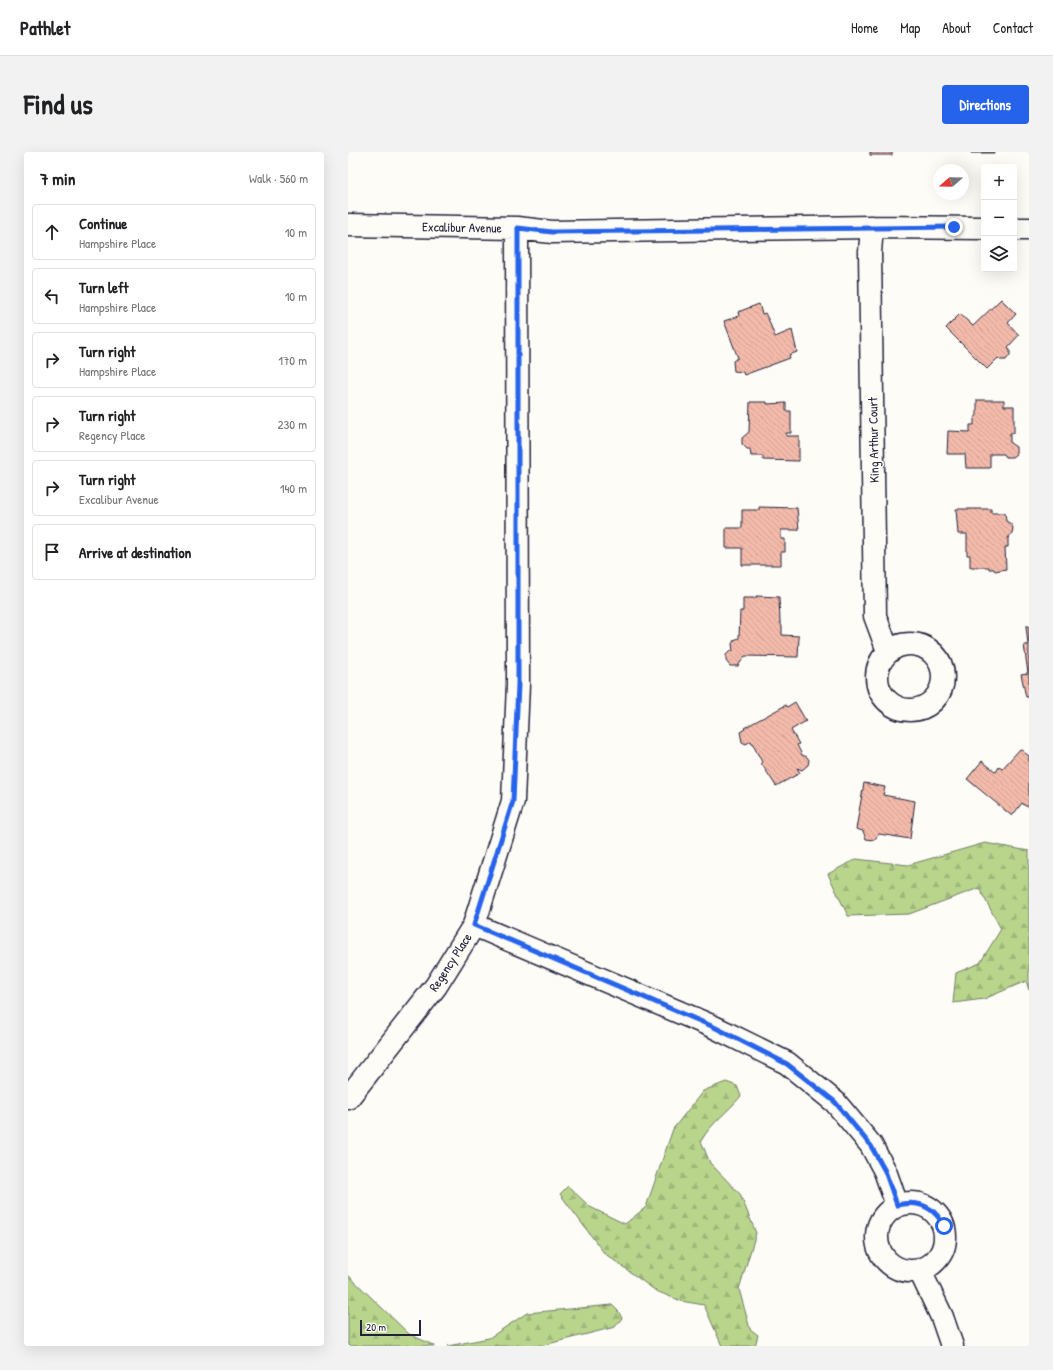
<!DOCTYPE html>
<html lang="en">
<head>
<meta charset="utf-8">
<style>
	:root { --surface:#fff; --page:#f2f2f2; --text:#202124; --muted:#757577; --line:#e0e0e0; --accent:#2563eb }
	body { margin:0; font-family:"Patrick Hand",sans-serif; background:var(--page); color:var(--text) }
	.controls { position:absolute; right:12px; top:12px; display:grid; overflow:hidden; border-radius:4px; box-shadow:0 4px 16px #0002 }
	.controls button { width:36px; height:36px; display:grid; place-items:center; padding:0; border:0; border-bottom:1px solid var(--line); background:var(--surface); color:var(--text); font:20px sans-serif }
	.compass { position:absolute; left:585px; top:12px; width:36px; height:36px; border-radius:50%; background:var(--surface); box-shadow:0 4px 16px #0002; rotate:250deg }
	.scale { position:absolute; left:12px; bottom:10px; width:61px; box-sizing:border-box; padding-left:4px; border:2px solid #22223b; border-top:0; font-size:11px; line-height:14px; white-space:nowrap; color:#22223b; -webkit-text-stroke:3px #fdfcf7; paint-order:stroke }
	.stop { position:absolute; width:12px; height:12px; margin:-9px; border:3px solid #2563eb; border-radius:50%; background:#fff }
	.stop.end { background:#2563eb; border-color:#fff; box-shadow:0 1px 4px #0008 }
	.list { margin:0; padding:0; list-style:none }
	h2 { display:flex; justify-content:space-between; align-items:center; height:52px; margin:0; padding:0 16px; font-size:17px }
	h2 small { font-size:13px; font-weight:400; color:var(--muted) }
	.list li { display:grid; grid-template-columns:26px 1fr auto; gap:12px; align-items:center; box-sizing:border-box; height:56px; margin:0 8px 8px; padding:0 8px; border:1px solid var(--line); border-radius:4px }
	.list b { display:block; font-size:15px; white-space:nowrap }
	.list p { margin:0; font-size:13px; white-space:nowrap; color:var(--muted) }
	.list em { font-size:13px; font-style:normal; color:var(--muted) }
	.icon { flex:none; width:22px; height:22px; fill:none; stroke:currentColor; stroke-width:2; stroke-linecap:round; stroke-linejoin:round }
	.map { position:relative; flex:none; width:681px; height:1194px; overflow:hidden; border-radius:4px }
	header { display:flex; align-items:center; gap:24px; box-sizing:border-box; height:56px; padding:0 20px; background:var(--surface); border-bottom:1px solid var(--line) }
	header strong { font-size:19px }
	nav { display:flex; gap:22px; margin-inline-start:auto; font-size:14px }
	.intro { display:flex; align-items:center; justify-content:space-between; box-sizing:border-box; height:96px; padding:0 24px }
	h1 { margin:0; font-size:28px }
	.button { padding:10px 18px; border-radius:4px; background:var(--accent); color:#fff; font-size:14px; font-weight:700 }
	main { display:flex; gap:24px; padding:0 24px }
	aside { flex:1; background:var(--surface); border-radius:4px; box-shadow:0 4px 16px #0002 }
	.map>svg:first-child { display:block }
</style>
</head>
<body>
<header>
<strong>Pathlet</strong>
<nav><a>Home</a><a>Map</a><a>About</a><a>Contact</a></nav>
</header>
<div class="intro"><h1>Find us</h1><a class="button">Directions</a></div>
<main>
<aside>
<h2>7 min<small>Walk · 560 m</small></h2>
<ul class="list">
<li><svg class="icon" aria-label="ahead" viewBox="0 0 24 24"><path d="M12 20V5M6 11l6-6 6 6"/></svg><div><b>Continue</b><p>Hampshire Place</p></div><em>10 m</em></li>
<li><svg class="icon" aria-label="left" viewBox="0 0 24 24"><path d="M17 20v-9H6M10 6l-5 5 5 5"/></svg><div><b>Turn left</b><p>Hampshire Place</p></div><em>10 m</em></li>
<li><svg class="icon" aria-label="right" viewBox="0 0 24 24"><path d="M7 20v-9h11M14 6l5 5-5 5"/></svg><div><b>Turn right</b><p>Hampshire Place</p></div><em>170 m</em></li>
<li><svg class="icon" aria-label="right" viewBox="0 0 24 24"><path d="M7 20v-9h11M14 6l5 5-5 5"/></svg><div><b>Turn right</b><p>Regency Place</p></div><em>230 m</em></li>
<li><svg class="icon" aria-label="right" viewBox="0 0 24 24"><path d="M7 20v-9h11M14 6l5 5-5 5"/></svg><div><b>Turn right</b><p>Excalibur Avenue</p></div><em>140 m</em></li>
<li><svg class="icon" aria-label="arrive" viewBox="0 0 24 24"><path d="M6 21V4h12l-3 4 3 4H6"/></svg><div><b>Arrive at destination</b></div></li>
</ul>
</aside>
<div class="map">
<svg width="681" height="1194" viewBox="0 0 681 1194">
	<defs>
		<pattern id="forest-firs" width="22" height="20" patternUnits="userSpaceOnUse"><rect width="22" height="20" fill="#b9d58c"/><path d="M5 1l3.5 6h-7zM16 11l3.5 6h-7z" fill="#9fb77a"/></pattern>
		<pattern id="building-back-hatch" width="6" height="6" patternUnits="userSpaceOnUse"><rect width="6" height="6" fill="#f3baaa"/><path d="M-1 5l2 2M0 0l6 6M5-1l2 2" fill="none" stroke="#d0a093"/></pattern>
	</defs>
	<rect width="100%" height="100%" fill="#fdfcf7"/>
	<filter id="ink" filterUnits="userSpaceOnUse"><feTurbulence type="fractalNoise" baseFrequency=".025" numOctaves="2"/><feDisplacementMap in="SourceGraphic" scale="8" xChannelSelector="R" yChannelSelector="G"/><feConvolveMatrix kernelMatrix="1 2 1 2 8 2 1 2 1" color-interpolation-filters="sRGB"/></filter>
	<g filter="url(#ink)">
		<path fill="url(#forest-firs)" stroke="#6e7c64" d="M 637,691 L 681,699 L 681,838 L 678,829 L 636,847 L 605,851 L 608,821 L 632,811 L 653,777 L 631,736 L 561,762 L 500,764 L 480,722 L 508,707 L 560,713 Z
			M 378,930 L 389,934 L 393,944 C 380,960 363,971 353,989 L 362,1011 L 392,1042 L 408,1081 L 391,1137 L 402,1177 L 410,1183 L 407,1194 L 374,1194 L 356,1153 L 333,1149 L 308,1139 L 256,1101 L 212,1042 L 220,1034 L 242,1055 L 277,1072 L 298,1055 L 325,977 L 355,939 Z
			M 0,1123 L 61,1182 L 87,1194 L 0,1194 Z
			M 264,1153 L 270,1159 L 274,1166 L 267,1175 L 192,1194 L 100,1194 L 141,1186 L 179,1161 Z"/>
		<path fill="url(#building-back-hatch)" stroke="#22223b" d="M 522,0 L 544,0 L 544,3 L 522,3 Z
			M 623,0 L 647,0 L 647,1 L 623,1 Z
			M 653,147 L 668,162 L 660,171 L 671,183 L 660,195 L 662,198 L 662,203 L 658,208 L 652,208 L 650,206 L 639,217 L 598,176 L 612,162 L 625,174 Z
			M 411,152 L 414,162 L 417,161 L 421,169 L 427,185 L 444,178 L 449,200 L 441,203 L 442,206 L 396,223 L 395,220 L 386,219 L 385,209 L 390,206 L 376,169 L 391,164 L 390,160 Z
			M 629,248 L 656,248 L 656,254 L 666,254 L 666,281 L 662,281 L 662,291 L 668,295 L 668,302 L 664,305 L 658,305 L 656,302 L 642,302 L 642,316 L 618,316 L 617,302 L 599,302 L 600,279 L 622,280 L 622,273 L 626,273 L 626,267 L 629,263 Z
			M 402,250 L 419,250 L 419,252 L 438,251 L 438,259 L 443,259 L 443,281 L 438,281 L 438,284 L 451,284 L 451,309 L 415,308 L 415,304 L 403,304 L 402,297 L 399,297 L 394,292 L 394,286 L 401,280 Z
			M 411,355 L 449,356 L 451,378 L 433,378 L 433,387 L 437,387 L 437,400 L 433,400 L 433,413 L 394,413 L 394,396 L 378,396 L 378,376 L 394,376 L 394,358 L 411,358 Z
			M 608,357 L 643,357 L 643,361 L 657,361 L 658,369 L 663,372 L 665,376 L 664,381 L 660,386 L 660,395 L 657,395 L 658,417 L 647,419 L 646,417 L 641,417 L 641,415 L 622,415 L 622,403 L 619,403 L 619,382 L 610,382 Z
			M 408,444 L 431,445 L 432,470 L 434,474 L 434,483 L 451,484 L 450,505 L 397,504 L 390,514 L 382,514 L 378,509 L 378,503 L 382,499 L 385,499 L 384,492 L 386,488 L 391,486 L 392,459 L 395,459 L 395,446 L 408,446 Z
			M 678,474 L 681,474 L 681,545 L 678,545 L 673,522 L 680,521 L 676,493 L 680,493 Z
			M 447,550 L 458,569 L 443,578 L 451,592 L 449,593 L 454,603 L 459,605 L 461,608 L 460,613 L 454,618 L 449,616 L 452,621 L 428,634 L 413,611 L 414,610 L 403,589 L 398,592 L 394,590 L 392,580 L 397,577 L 396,576 L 438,553 L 439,555 Z
			M 672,597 L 681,604 L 681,654 L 677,654 L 674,651 L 664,664 L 619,627 L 634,609 L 648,620 L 651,615 L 654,617 Z
			M 516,631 L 537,635 L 535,643 L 567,649 L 562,687 L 531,682 L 526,688 L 518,687 L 515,679 L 508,677 Z"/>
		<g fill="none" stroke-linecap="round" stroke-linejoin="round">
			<g stroke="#22223b" stroke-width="25">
				<path id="street" d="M 0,73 L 169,76 L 204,80 L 524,75 L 636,76
					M 524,75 L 522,100 L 527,464 L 540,499
					M 666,77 L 681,77
					M529 525a33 33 0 1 1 66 0a33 33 0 1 1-66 0Z
					M 126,773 L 366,875 L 439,911 L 487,950 L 523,993 L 537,1019 L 549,1053
					M 0,946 L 88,834 L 126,773 L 165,649 L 170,532 L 169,76
					M529 1085a34 34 0 1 1 68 0a34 34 0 1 1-68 0Z
					M 572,1119 L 594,1165 L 604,1194"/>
			</g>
			<use href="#street" stroke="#fdfcf7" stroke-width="22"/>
		</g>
	</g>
	<g fill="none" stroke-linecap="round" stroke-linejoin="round" filter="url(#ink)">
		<path stroke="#2563eb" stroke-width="5" d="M 596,1074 C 586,1054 570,1048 549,1053 L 537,1019 L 523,994 L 487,950 L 439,912 L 366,875 L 126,773 L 165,649 L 170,532 L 170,76 L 204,80 L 606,75"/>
	</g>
	<g text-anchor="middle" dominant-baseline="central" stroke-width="3" stroke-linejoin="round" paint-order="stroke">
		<g font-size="13" fill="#22223b" stroke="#fdfcf7">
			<text transform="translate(114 75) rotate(1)">Excalibur Avenue</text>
			<text transform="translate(525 288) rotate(-91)">King Arthur Court</text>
			<text transform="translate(102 810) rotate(-57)">Regency Place</text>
		</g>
	</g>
</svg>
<div class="controls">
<button>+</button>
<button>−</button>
<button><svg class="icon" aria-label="layers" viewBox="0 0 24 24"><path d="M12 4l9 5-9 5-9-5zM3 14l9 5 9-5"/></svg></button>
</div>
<svg class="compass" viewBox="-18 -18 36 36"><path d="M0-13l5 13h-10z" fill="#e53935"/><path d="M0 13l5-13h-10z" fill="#757577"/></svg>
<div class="scale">20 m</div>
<div class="stop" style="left:596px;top:1074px"></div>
<div class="stop end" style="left:606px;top:75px"></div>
</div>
</main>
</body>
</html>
